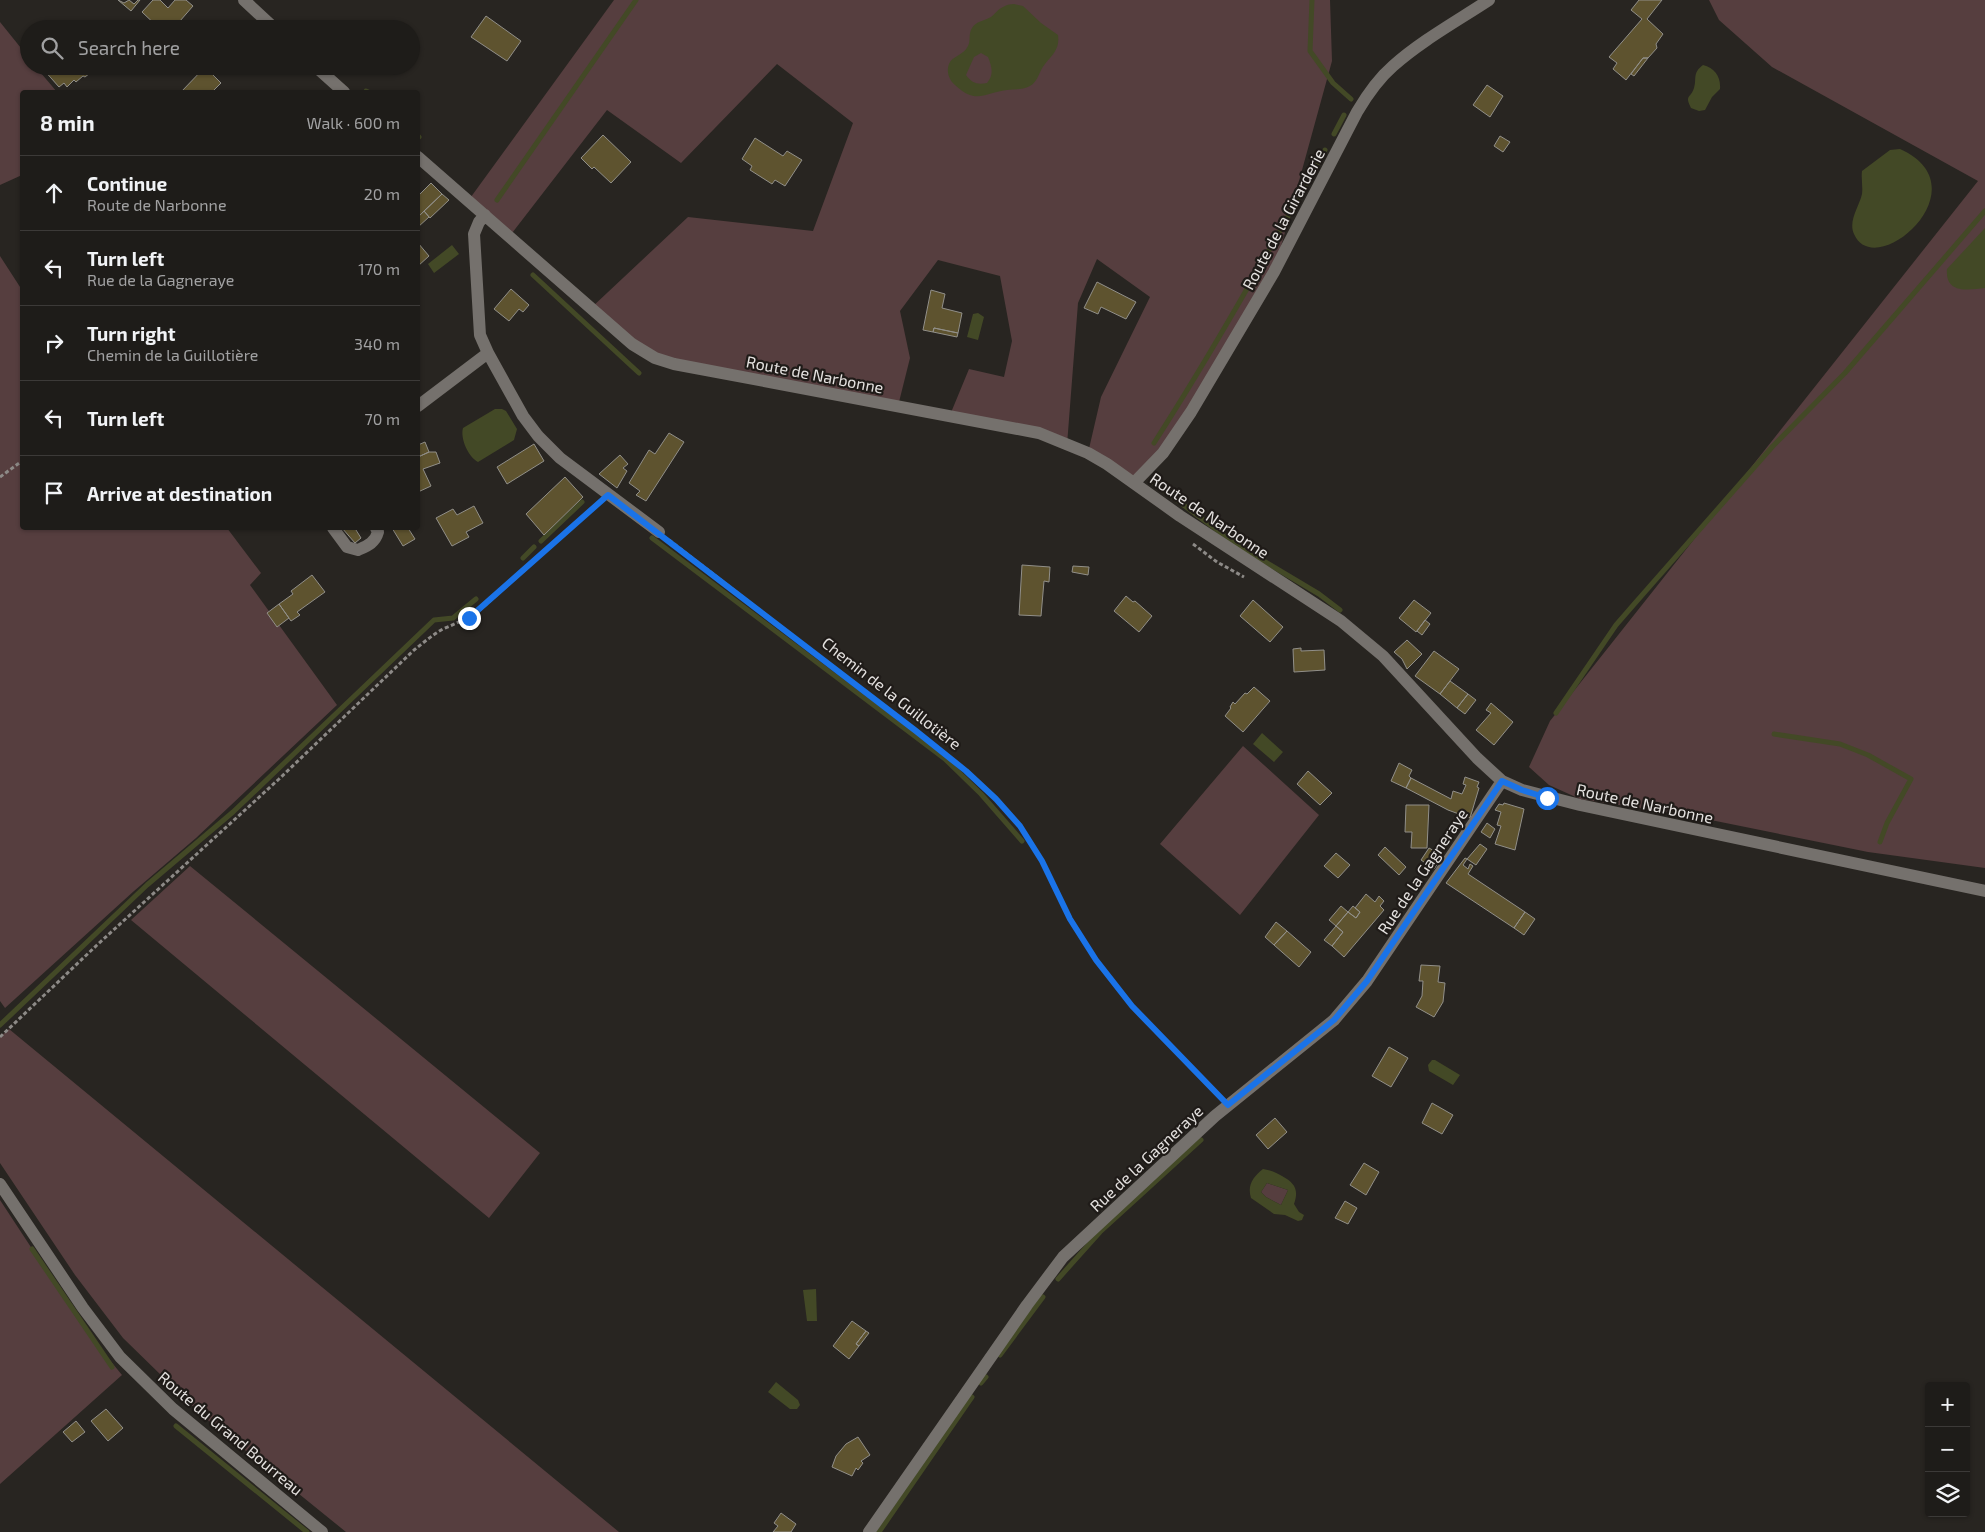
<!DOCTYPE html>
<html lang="en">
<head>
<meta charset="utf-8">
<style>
	:root { --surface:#1e1c19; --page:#262522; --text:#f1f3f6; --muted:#a1a1a2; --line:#3c3a38 }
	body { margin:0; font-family:"Exo 2",sans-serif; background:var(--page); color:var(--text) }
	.controls { position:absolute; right:15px; bottom:15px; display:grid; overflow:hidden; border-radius:5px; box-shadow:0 1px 4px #0004 }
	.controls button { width:45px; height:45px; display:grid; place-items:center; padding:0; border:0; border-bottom:1px solid var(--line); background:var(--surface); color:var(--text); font:25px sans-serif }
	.stop { position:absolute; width:15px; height:15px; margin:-11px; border:4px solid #1a73e8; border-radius:50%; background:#fff }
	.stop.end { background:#1a73e8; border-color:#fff; box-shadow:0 1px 5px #0008 }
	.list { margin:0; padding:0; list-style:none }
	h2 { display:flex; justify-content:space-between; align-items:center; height:65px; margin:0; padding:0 20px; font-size:21px }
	h2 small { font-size:16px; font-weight:400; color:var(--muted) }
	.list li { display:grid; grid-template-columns:32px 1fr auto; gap:15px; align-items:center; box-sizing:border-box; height:75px; padding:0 20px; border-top:1px solid var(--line) }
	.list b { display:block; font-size:19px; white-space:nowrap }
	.list p { margin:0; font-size:16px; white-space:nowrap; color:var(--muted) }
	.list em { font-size:16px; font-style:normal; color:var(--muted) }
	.icon { flex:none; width:28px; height:28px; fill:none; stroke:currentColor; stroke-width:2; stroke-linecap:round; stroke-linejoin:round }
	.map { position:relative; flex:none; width:1985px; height:1532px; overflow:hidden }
	.search { position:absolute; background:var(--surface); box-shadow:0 1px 4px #0004; left:20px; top:20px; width:400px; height:55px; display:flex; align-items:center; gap:12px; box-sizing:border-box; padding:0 18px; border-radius:28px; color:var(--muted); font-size:19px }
	.panel { position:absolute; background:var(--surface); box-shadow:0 1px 4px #0004; left:20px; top:90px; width:400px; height:440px; border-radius:5px }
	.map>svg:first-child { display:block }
</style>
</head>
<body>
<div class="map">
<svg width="1985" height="1532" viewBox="0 0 1985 1532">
	<rect width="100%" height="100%" fill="#282521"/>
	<path fill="#563e3f" d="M 614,0 L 1330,0 L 1332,61 L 1274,272 L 1191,412 L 1134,483 L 1088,453 L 1101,397 L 1150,297 L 1097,259 L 1078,303 L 1067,445 L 950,415 L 969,369 L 1004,377 L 1012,341 L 1000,276 L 938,260 L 900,311 L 910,358 L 898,406 L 655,358 L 591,308 L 688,217 L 813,231 L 853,123 L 777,64 L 681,163 L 607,110 L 509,237 L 468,201 Z
		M 1709,0 L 1985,0 L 1985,868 L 1868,852 L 1691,816 L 1580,799 L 1549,785 L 1529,767 L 1550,721 L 1978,181 L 1772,67 L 1719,20 Z
		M 0,22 L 29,58 L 29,66 L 35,66 L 57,92 L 22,92 L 22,175 L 0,185 Z
		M 0,256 L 22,290 L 22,528 L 227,528 L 261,573 L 250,585 L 337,705 L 196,838 L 134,891 L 5,1008 L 0,1001 Z
		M 1243,746 L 1319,815 L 1240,915 L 1160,844 Z
		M 190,866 L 540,1153 L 489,1218 L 131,920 Z
		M 9,1029 L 619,1532 L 346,1532 L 204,1417 L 123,1338 L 75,1275 L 0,1163 L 0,1037 Z
		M 1267,1183 L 1288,1190 L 1281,1205 L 1266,1197 L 1261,1192 Z
		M 0,1200 L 86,1331 L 122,1375 L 0,1484 Z"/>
	<path fill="#434926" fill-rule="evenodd" d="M 1014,4 L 1023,6 L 1041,23 L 1058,35 C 1060,49 1053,54 1045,64 C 1039,71 1038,82 1030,86 C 1023,90 1015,89 1007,90 C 983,93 977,105 955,85 C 949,80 946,71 949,64 C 952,56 964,55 968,46 C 971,41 968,34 972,28 C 976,21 984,21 991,17 C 995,14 998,9 1003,7 C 1006,5 1010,4 1014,4 ZM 981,53 L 988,57 C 992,67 994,75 987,83 C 977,85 972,83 966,75 L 974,57 Z
		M 1703,65 C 1715,68 1721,77 1720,89 L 1712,97 L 1705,110 L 1699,111 L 1691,108 C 1684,95 1691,98 1694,88 C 1697,79 1692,73 1703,65 Z
		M 1900,149 C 1985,187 1875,283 1854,234 C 1848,221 1859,207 1862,194 C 1863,186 1861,179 1862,171 L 1890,150 Z
		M 1985,228 L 1985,288 C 1968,290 1945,294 1947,269 Z
		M 452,245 L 459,254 L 434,273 L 428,264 Z
		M 978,313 L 984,317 L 978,340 L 967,337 L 973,314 Z
		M 495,409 L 502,409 L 506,411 L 517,429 L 514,440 L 478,462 C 468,457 460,438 463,428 Z
		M 1262,733 L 1283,752 L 1274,762 L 1253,744 Z
		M 1432,1060 L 1435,1060 L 1460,1075 L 1453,1085 L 1429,1071 L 1428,1065 Z
		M 1263,1169 C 1270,1170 1275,1172 1282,1176 C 1295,1183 1299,1190 1294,1204 L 1299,1212 L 1304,1215 L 1302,1220 L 1298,1221 L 1285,1215 L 1274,1214 L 1251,1198 C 1247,1185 1253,1177 1263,1169 ZM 1267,1183 L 1288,1190 L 1281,1205 L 1266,1197 L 1261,1192 Z
		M 816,1289 L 817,1321 L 807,1321 L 803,1290 Z
		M 776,1382 L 798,1400 L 800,1405 L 797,1409 L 790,1409 L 768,1392 Z"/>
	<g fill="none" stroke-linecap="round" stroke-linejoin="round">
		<path stroke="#434926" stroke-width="5" d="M 1312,0 L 1310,51 L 1333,83 L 1351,99
			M 366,91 L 368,92
			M 1334,134 L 1344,115
			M 418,136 L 419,137
			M 497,200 L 636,0
			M 533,275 L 639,373
			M 1154,443 C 1215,348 1270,249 1325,150
			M 1154,483 L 1237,545 L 1319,594 L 1340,610
			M 652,538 L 945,759 L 981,794 L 1022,841
			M 541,541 L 582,502
			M 523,558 L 534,547
			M 1556,713 L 1616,625 L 1636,602 L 1773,446 L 1845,373 L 1985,211
			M 1774,734 L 1840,744 L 1868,755 L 1911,779 L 1887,823 L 1880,842
			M 0,1025 L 147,885 L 233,812 L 434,620 L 453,618 L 476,599
			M 32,1249 L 112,1367
			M 1058,1279 L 1100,1232 L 1201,1140
			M 1000,1355 L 1043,1297
			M 981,1383 L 986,1377
			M 176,1426 L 307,1532
			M 879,1532 L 972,1397"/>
	</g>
	<path fill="#5e532f" stroke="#918f89" d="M 118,0 L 124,3 L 129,0 L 134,4 L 138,0 L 140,0 L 131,11 Z
		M 153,0 L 160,0 L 168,8 L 175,0 L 186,0 L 193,6 L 173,29 L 160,29 L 142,12 Z
		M 1639,0 L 1662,0 L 1647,19 L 1663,34 L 1656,44 L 1657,48 L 1648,58 L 1643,58 L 1626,80 L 1613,69 L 1617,63 L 1609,57 L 1642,19 L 1631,10 Z
		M 486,16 L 521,41 L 507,61 L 471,37 Z
		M 1643,58 L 1648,58 L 1634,76 L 1631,74 Z
		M 46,66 L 84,66 L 90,73 L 85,77 L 83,76 L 76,82 L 74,80 L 67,87 L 64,83 L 59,87 L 43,69 Z
		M 205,67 L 221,83 L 212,92 L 181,92 Z
		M 1487,85 L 1503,96 L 1490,117 L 1473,105 Z
		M 603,135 L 631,162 L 611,183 L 594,167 L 592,169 L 581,158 Z
		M 1500,136 L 1510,142 L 1503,152 L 1494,146 Z
		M 755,138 L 783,156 L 787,151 L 802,160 L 785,186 L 775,180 L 772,184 L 750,170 L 752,166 L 742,159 Z
		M 431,183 L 442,194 L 418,217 L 418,196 Z
		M 442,194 L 449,200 L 430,218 L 424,211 Z
		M 424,211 L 429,217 L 418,227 L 418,217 Z
		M 418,243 L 429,256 L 418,266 Z
		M 1097,282 L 1136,302 L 1126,319 L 1101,307 L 1098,314 L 1084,308 Z
		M 511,289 L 529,305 L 523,312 L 519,309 L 509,321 L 494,309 Z
		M 931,290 L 945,294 L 942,308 L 962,313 L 958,333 L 934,328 L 933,332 L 923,330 Z
		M 934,328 L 958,333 L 957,337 L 933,332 Z
		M 669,433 L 684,442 L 646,501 L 636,495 L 640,491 L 629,483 L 649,450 L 655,454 Z
		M 425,442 L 429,452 L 418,457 L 418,445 Z
		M 534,444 L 544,461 L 507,484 L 497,467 Z
		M 429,452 L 436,452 L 440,463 L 423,469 L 431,486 L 418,492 L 418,457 Z
		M 620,455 L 628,464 L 623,468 L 627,471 L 617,488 L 599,474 Z
		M 565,477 L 583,497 L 544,535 L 526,514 Z
		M 474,506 L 483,523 L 466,532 L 469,537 L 452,546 L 436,518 L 453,509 L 457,515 Z
		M 342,528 L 360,528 L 356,530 L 361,538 L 355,543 Z
		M 392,528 L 408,528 L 415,539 L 403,546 Z
		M 1022,565 L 1050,567 L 1049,582 L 1044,581 L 1041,616 L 1019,615 Z
		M 1073,566 L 1089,567 L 1088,575 L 1072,572 Z
		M 312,575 L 325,592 L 297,612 L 300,615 L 291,621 L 279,604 L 293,594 L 291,591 Z
		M 1126,596 L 1133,602 L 1135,601 L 1152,616 L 1139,632 L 1114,611 Z
		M 1253,600 L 1283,627 L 1270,642 L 1240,616 Z
		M 1414,600 L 1431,613 L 1416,632 L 1399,618 Z
		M 279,604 L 289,618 L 277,627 L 267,613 Z
		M 1425,620 L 1430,624 L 1422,635 L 1417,631 Z
		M 1407,640 L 1422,654 L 1407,669 L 1402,659 L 1394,652 Z
		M 1301,648 L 1301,651 L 1324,650 L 1325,670 L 1294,672 L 1293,649 Z
		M 1434,651 L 1459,669 L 1440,694 L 1415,676 Z
		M 1450,681 L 1468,694 L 1457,708 L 1440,694 Z
		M 1254,687 L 1270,701 L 1243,732 L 1225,716 L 1231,708 L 1230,707 L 1233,702 L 1235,704 L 1245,693 L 1247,694 Z
		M 1468,694 L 1476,700 L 1465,714 L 1457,708 Z
		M 1491,703 L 1513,722 L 1494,745 L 1476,730 L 1491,713 L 1486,710 Z
		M 1399,763 L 1412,770 L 1409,776 L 1411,778 L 1406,788 L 1391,781 Z
		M 1308,771 L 1332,793 L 1320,805 L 1297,784 Z
		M 1465,777 L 1479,782 L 1477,787 L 1479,788 L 1470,818 L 1448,810 L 1406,788 L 1411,778 L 1451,799 L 1453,791 L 1462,794 L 1466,785 L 1463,784 Z
		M 1504,803 L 1524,809 L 1515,850 L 1495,844 L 1501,826 L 1497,825 L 1501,812 L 1495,810 L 1499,804 L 1503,805 Z
		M 1406,805 L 1429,805 L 1427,848 L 1411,848 L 1412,832 L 1405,832 Z
		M 1487,823 L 1495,829 L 1490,838 L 1481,832 Z
		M 1480,844 L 1487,849 L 1476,865 L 1467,859 Z
		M 1385,847 L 1406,867 L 1399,875 L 1378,855 Z
		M 1429,848 L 1443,856 L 1434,869 L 1421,860 Z
		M 1336,853 L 1350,865 L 1338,878 L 1324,866 Z
		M 1465,858 L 1467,859 L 1463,865 L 1468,869 L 1470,864 L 1473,866 L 1468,874 L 1525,912 L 1514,928 L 1446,883 Z
		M 1366,894 L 1375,902 L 1379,896 L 1384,901 L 1380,906 L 1384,910 L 1344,957 L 1332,946 L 1343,932 L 1336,926 L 1348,912 L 1356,918 L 1360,912 L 1355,908 Z
		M 1341,906 L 1348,912 L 1336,926 L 1329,920 Z
		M 1353,906 L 1360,912 L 1356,918 L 1348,912 Z
		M 1525,912 L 1535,919 L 1524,935 L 1514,928 Z
		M 1276,922 L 1287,931 L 1274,945 L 1265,937 Z
		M 1336,926 L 1343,932 L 1332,946 L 1324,940 Z
		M 1287,931 L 1311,952 L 1299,967 L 1274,945 Z
		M 1421,965 L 1440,966 L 1438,982 L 1445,983 L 1443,1002 L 1434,1017 L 1416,1007 L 1422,996 L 1423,981 L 1419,981 Z
		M 1389,1047 L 1408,1058 L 1391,1087 L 1372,1076 Z
		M 1432,1103 L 1453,1115 L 1442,1134 L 1422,1123 Z
		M 1275,1118 L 1287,1132 L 1268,1149 L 1256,1135 Z
		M 1364,1163 L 1379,1172 L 1366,1195 L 1350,1185 Z
		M 1345,1201 L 1357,1208 L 1348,1224 L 1335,1218 Z
		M 852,1321 L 866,1331 L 856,1344 L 859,1346 L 849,1359 L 833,1346 Z
		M 866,1331 L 869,1333 L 859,1346 L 856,1344 Z
		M 106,1409 L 123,1428 L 108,1441 L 91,1421 Z
		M 76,1421 L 85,1432 L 72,1442 L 63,1432 Z
		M 858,1437 L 870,1455 L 861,1461 L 863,1463 L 858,1470 L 856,1468 L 852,1476 L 832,1467 L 836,1456 L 846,1444 Z
		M 781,1513 L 796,1524 L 791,1532 L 773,1532 L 778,1526 L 774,1523 Z"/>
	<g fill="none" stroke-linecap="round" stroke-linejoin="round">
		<path stroke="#8d8a87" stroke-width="3" stroke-dasharray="4 2.5" stroke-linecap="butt" d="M 0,477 L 22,461
			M 669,540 L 916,731 L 966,771 L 996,799 L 1020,826 L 1042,861 L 1070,919 L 1096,960 L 1132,1006 L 1219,1096
			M 1193,544 L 1217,562 L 1244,577
			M 0,1037 L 97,945 L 279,779 L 414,650 C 423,643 432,635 443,629 C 457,623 469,618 481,609 L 599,503"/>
		<path stroke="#75716d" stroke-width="12" d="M 244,0 L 275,29
			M 315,66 L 344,92
			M 418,157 L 632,344 L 655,358 L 674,364 L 1039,433 L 1088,453 L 1107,464 L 1180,516 L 1341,621 L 1383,656 L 1477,758 L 1502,781 L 1522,790 L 1580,805 L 1985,891
			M 485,215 L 479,222 L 474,234 L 480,335 L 488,353 L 523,416 L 538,436 L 560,458 L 659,532
			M 418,406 L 488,353
			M 1134,483 L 1163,453 L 1191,412 L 1274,272 L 1357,112 C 1367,95 1378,79 1393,66 C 1421,41 1457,21 1489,0
			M 333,528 L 347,547 L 358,550 C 367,546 375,543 378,532 L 376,528
			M 0,1184 L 83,1308 L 120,1357 L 173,1409 L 322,1532
			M 869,1532 L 1027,1305 L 1063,1257 L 1215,1116 L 1334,1020 L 1367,981 L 1502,781"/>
	</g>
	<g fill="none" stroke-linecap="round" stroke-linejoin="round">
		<path stroke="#1a73e8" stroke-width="6" d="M 469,618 L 608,495 L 916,731 L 966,771 L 996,799 L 1020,826 L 1042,861 L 1070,919 L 1096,960 L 1132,1006 L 1228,1105 L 1334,1020 L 1367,981 L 1502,781 L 1522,790 L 1547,798"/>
	</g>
	<g text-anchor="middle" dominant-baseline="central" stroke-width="4.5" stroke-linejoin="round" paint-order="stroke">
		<g font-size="16" fill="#e4e1df" stroke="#1f1b18">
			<text transform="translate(1283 219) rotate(-62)">Route de la Girarderie</text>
			<text transform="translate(815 374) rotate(11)">Route de Narbonne</text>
			<text transform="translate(1210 515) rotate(34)">Route de Narbonne</text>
			<text transform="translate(892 693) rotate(38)">Chemin de la Guillotière</text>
			<text transform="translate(1645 803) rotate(12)">Route de Narbonne</text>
			<text transform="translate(1422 871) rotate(-56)">Rue de la Gagneraye</text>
			<text transform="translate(1146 1158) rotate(-43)">Rue de la Gagneraye</text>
			<text transform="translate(231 1433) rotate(40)">Route du Grand Bourreau</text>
		</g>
	</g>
</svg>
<div class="controls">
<button>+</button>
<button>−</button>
<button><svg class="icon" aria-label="layers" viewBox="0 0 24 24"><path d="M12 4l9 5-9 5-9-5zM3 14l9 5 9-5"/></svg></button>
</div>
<div class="stop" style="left:1547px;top:798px"></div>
<div class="stop end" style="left:469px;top:618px"></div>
<div class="search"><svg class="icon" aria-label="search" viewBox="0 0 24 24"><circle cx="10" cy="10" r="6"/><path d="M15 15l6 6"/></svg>Search here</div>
<section class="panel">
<h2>8 min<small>Walk · 600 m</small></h2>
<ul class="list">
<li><svg class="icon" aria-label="ahead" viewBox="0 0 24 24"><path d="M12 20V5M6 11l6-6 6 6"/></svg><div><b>Continue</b><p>Route de Narbonne</p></div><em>20 m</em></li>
<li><svg class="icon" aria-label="left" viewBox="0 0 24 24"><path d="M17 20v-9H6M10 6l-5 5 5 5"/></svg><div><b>Turn left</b><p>Rue de la Gagneraye</p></div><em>170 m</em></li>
<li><svg class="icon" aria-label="right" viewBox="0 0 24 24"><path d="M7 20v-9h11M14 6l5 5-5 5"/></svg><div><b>Turn right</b><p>Chemin de la Guillotière</p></div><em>340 m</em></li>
<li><svg class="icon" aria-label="left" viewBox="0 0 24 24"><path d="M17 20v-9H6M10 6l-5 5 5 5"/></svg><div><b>Turn left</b></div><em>70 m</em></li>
<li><svg class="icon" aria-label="arrive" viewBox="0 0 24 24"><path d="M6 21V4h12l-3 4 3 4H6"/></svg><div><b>Arrive at destination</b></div></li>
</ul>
</section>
</div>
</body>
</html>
